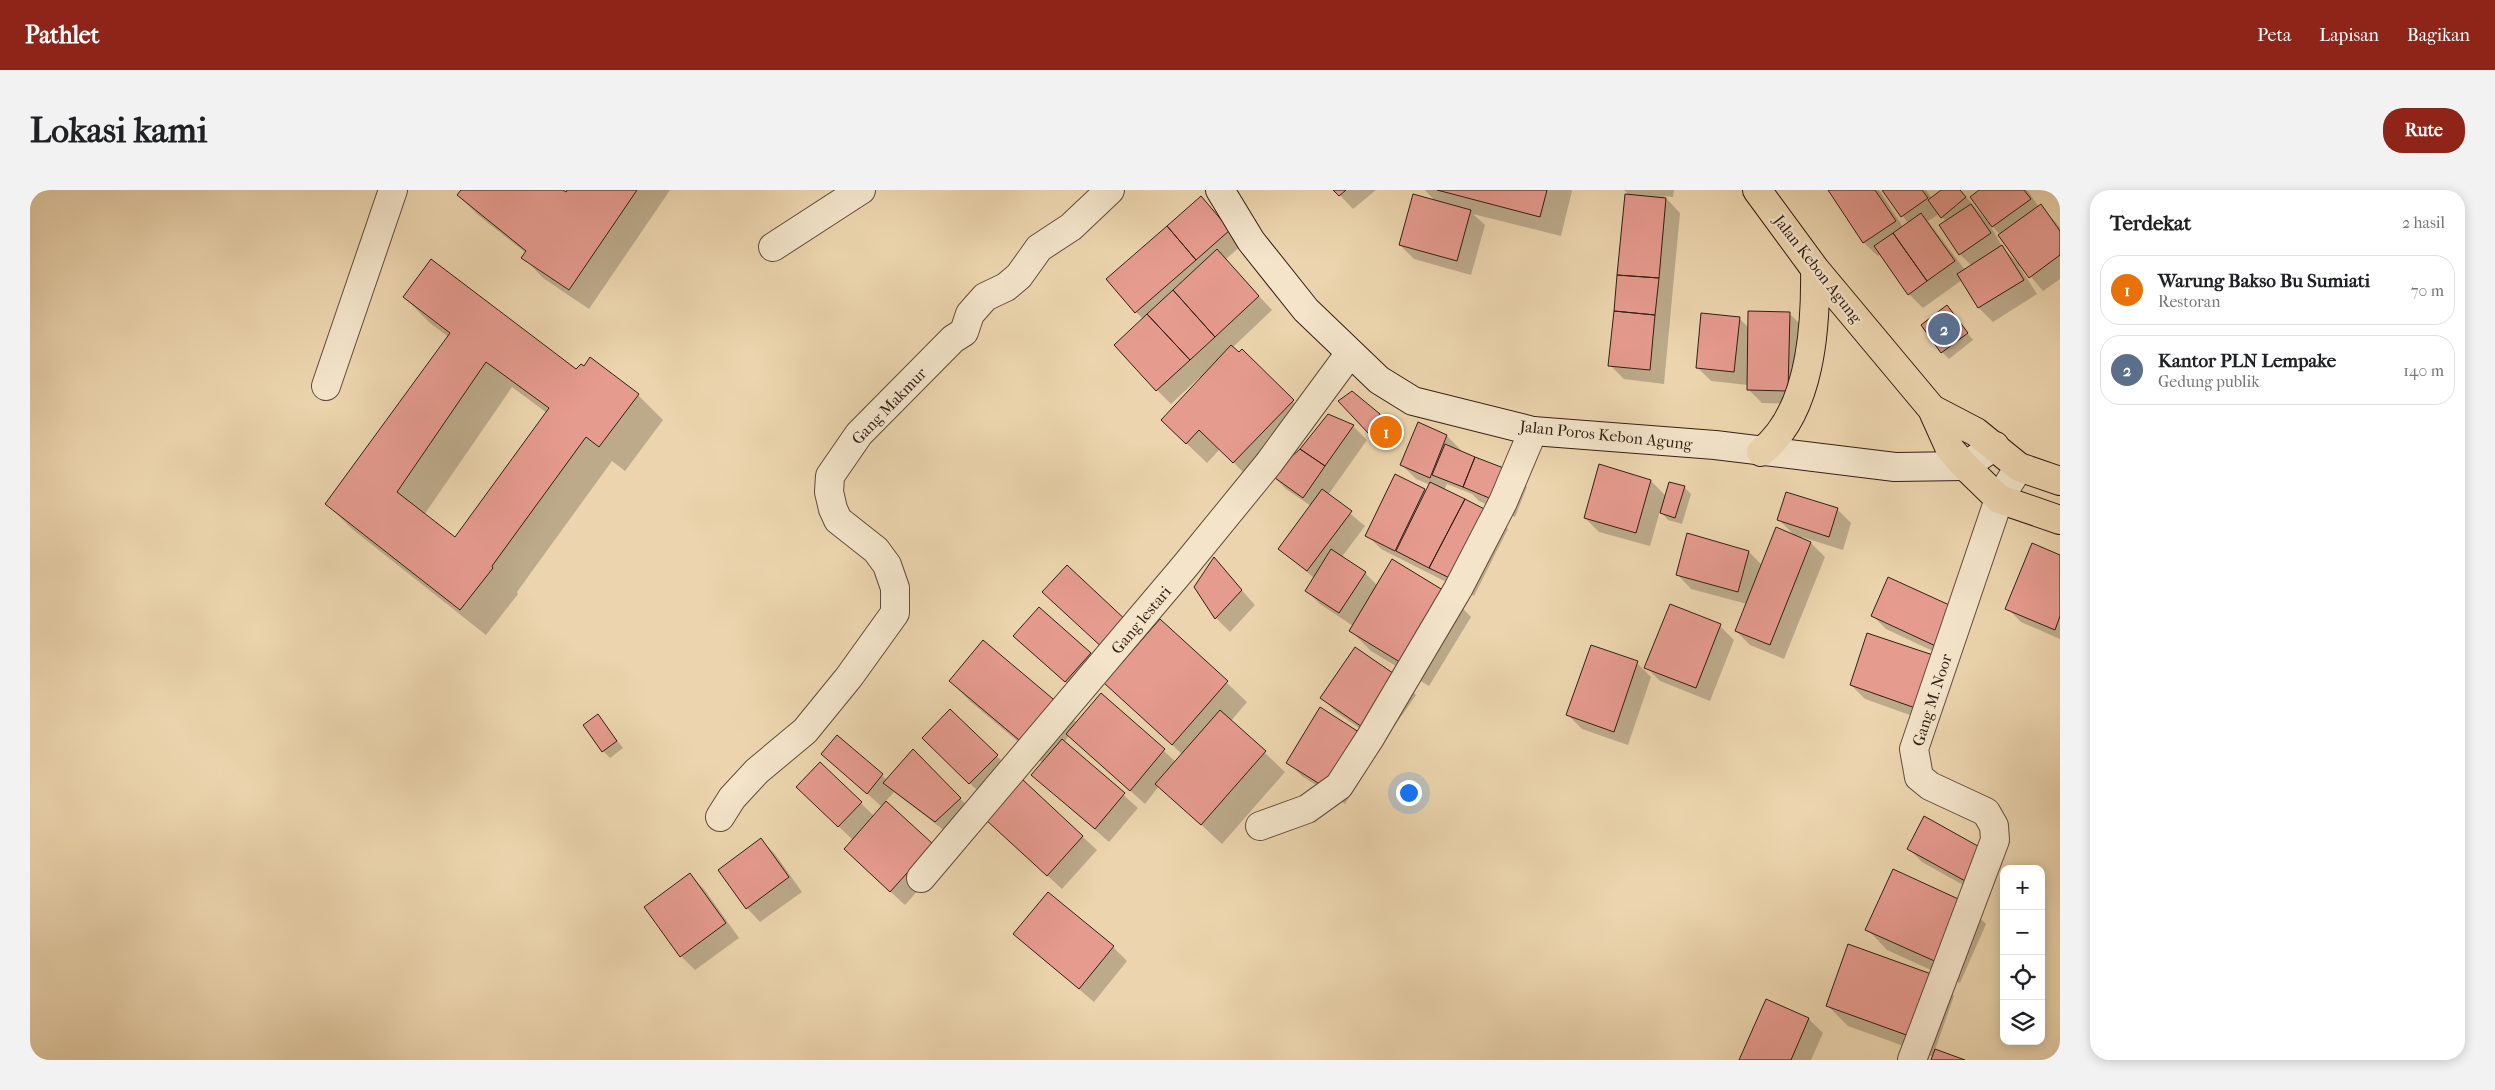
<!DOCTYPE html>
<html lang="id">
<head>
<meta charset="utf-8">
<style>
	:root { --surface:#fff; --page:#f2f2f2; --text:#202124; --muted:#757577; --line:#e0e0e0; --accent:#8f2418 }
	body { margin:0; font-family:"IM FELL French Canon",serif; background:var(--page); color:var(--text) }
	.controls { position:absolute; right:15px; bottom:15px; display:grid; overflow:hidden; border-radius:10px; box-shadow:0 2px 12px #0003 }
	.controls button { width:45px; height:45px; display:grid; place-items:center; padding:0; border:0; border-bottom:1px solid var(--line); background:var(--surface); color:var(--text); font:25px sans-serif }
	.you { position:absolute; left:1378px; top:602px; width:18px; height:18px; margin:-12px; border:4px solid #fff; border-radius:50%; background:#1a73e8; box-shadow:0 0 0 8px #1a73e833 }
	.badge { display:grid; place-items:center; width:32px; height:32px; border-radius:50%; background:var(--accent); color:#fff; font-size:16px; font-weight:700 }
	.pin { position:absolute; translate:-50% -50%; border:2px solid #fff; box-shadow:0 1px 5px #0006 }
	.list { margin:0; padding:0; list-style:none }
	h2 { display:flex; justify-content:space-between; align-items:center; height:65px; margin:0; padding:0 20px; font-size:21px }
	h2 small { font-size:16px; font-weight:400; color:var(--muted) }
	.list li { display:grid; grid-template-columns:32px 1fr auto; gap:15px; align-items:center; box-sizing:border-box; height:70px; margin:0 10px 10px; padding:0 10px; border:1px solid var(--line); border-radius:20px }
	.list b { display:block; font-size:19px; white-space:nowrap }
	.list p { margin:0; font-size:16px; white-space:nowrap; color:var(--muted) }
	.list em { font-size:16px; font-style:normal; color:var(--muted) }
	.icon { flex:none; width:28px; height:28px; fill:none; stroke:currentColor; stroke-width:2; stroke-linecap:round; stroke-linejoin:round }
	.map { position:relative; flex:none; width:2030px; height:870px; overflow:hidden; border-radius:20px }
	header { display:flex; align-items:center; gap:30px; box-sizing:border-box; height:70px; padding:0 25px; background:var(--accent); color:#fff }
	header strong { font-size:24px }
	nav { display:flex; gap:28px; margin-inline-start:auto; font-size:18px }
	.intro { display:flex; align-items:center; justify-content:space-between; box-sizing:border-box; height:120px; padding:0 30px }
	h1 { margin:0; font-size:35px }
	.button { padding:12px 22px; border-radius:20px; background:var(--accent); color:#fff; font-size:18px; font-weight:700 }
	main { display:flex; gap:30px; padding:0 30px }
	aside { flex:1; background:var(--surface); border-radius:20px; box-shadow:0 2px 12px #0003 }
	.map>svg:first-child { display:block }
</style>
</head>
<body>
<header>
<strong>Pathlet</strong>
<nav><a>Peta</a><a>Lapisan</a><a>Bagikan</a></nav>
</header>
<div class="intro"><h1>Lokasi kami</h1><a class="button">Rute</a></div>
<main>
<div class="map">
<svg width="2030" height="870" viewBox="0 0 2030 870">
	<rect width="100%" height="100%" fill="#ecd5ae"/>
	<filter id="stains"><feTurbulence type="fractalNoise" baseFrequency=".004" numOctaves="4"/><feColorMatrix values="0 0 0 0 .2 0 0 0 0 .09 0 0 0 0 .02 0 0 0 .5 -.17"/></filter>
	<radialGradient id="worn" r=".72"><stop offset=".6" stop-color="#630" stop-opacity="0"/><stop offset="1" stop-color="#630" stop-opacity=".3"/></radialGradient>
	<path fill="#0003" fill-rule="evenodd" d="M 432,0 L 531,0 L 536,4 L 539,0 L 640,0 L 559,119 L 513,88 L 493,67 L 496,63 L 448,25 L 428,5 Z
		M 1305,0 L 1346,0 L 1323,19 Z
		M 1395,0 L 1541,0 L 1542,1 L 1531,46 L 1443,24 L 1455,35 L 1441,85 L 1384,69 L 1370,55 L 1406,12 Z
		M 1594,0 L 1644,0 L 1643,7 L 1634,6 L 1650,23 L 1634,194 L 1594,189 L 1580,175 L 1599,5 Z
		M 1799,0 L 1849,0 L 1873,37 L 1878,33 L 1854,0 L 1896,0 L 1902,9 L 1913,0 L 1930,0 L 1958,32 L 1951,0 L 1997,0 L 2009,17 L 2011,16 L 2030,37 L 2030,89 L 2013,101 L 1991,75 L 1989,76 L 2007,104 L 1963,132 L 1949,118 L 1932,90 L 1893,118 L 1879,104 L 1851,64 L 1848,66 L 1834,53 ZM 1909,24 L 1917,32 L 1930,64 L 1942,76 L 1935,80 L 1898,31 ZM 1958,32 L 1971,45 L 1987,72 L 1973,58 Z
		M 1171,8 L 1213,54 L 1195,70 L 1242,120 L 1202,158 L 1209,164 L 1212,161 L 1283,232 L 1224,293 L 1190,259 L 1177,273 L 1153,250 L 1171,188 L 1170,187 L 1141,214 L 1127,200 L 1113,129 L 1106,122 Z
		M 374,107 L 547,181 L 608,205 L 633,230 L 595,281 L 582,271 L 487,402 L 488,404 L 456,445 L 322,339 L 297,314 L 419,147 L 400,133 ZM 482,197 L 517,223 L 425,349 L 394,325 Z
		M 1917,117 L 1943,150 L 1919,169 L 1912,162 Z
		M 1759,123 L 1773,137 L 1772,214 L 1732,213 L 1718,199 L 1718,195 L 1681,191 L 1667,177 L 1709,128 L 1719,138 Z
		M 1310,212 L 1349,225 L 1356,232 L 1346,250 Z
		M 1298,225 L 1323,236 L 1337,250 L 1298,305 L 1335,336 L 1311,368 L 1335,383 L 1348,396 L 1421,406 L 1441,427 L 1399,496 L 1341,461 L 1321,441 L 1323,436 L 1290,414 L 1276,400 L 1284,388 L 1249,358 L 1281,316 L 1256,299 L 1242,285 L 1271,259 Z
		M 1388,234 L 1417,246 L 1431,260 L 1430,262 L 1483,283 L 1497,297 L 1485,327 L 1449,311 L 1442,304 L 1417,294 L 1414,300 L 1464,325 L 1478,339 L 1444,406 L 1351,359 L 1337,345 L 1394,300 L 1396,303 L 1400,295 L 1386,289 L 1372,275 Z
		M 1621,291 L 1636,306 L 1654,297 L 1661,304 L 1652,334 L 1638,330 L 1630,321 L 1620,356 L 1569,342 L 1555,328 Z
		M 1807,319 L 1821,333 L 1813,360 L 1772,347 L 1771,349 L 1781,353 L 1795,367 L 1754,469 L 1720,455 L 1706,441 L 1717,414 L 1661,399 L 1647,384 L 1719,362 L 1732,375 L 1765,346 L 1749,330 Z
		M 2030,367 L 2030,449 L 1991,432 L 1977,418 Z
		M 1184,369 L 1225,415 L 1200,442 L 1186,428 L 1165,397 Z
		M 1640,416 L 1690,436 L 1704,450 L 1680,511 L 1630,491 L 1616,477 Z
		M 1927,420 L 1924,471 L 1856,439 L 1842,425 Z
		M 1131,431 L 1217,512 L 1201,531 L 1255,582 L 1192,654 L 1129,596 L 1115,614 L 1039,546 L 1034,552 L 1108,618 L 1079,652 L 1003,585 L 1013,573 L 941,512 L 920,491 L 1028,515 L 1047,533 L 1072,505 L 1146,572 L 1153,565 L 1075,493 L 1102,463 L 1098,434 L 1114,450 Z
		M 999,460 L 1060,464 L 1074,477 L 1050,505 Z
		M 1607,473 L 1621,487 L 1598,555 L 1552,539 L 1538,525 Z
		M 1922,482 L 1905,534 L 1835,509 L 1821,495 Z
		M 1372,491 L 1386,505 L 1352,554 L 1306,522 L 1292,508 Z
		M 920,521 L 981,580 L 954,607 L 894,548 Z
		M 568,526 L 593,558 L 580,568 L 573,561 Z
		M 807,547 L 857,590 L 883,560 L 944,623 L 920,645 L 864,602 L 855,612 L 916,669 L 875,715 L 829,673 L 823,650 L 781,611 L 790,573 L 844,626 L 852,617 L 793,564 Z
		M 1348,560 L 1315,614 L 1272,586 L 1258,572 Z
		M 992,591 L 1067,660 L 1032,699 L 971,643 Z
		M 1895,628 L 1951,705 L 1892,672 L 1878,658 Z
		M 731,650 L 745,664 L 772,702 L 730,732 L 717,718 Z
		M 660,685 L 674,699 L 709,748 L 665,780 L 651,766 Z
		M 1936,714 L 1956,734 L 1930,793 L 1857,760 L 1837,739 Z
		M 985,744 L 1083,757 L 1097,771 L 1064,812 Z
		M 1904,786 L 1924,806 L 1905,860 L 1931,870 L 1903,870 L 1904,867 L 1818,836 L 1798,816 Z
		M 1737,811 L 1779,829 L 1793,843 L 1781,870 L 1711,870 Z"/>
	<path fill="#e69b8f" stroke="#331e13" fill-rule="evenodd" d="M 431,0 L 533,0 L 536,2 L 537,0 L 607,0 L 539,100 L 491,68 L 496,61 L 427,5 Z
		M 1303,0 L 1316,0 L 1309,6 Z
		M 1407,0 L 1517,0 L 1510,27 Z
		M 1798,0 L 1845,0 L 1866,31 L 1833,53 Z
		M 1852,0 L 1892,0 L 1898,8 L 1871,27 Z
		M 1911,0 L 1930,0 L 1936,7 L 1911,28 L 1898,10 Z
		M 1949,0 L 1994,0 L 2001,9 L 1962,37 L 1940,7 Z
		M 1383,4 L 1441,20 L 1427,71 L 1369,55 Z
		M 1595,4 L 1636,8 L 1629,88 L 1587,85 Z
		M 1171,6 L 1200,40 L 1166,70 L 1137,36 Z
		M 1941,14 L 1961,43 L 1929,65 L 1909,35 Z
		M 2011,14 L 2030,41 L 2030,65 L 1999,88 L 1968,45 Z
		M 1891,23 L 1925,71 L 1897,91 L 1863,43 Z
		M 1137,36 L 1166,70 L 1105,123 L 1076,89 Z
		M 1863,43 L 1897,91 L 1878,105 L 1844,56 Z
		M 1972,55 L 1994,90 L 1948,118 L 1927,84 Z
		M 1187,59 L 1229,106 L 1185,147 L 1143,100 Z
		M 401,69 L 546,179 L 551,174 L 554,176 L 560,167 L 609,204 L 569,257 L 556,247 L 462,376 L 463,378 L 430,420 L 295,314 L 420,143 L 373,107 ZM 456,172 L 519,218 L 425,347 L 367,302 Z
		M 1587,85 L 1629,88 L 1625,125 L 1584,121 Z
		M 1143,100 L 1185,147 L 1160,170 L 1117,124 Z
		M 1917,115 L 1938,143 L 1911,163 L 1891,135 Z
		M 1584,121 L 1625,125 L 1620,180 L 1578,176 Z
		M 1718,121 L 1760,122 L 1758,201 L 1717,200 Z
		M 1671,123 L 1710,127 L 1704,182 L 1666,178 Z
		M 1117,124 L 1160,170 L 1126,201 L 1084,155 Z
		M 1201,155 L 1209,162 L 1212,159 L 1264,210 L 1203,273 L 1169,240 L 1156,254 L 1131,230 Z
		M 1322,201 L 1350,224 L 1339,244 L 1308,211 Z
		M 1298,224 L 1324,235 L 1295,276 L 1270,259 Z
		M 1388,232 L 1417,245 L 1400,288 L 1370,275 Z
		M 1415,254 L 1445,267 L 1433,297 L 1402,285 Z
		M 1270,259 L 1295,276 L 1273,308 L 1241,285 Z
		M 1445,267 L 1484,282 L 1471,313 L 1433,297 Z
		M 1569,274 L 1621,290 L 1606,343 L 1554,328 Z
		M 1365,284 L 1395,299 L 1365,361 L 1335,346 Z
		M 1400,292 L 1435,309 L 1399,378 L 1366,361 Z
		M 1639,292 L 1655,296 L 1645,328 L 1630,323 Z
		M 1292,299 L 1322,321 L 1277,381 L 1248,359 Z
		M 1756,302 L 1808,318 L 1799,347 L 1747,330 Z
		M 1435,309 L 1464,324 L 1430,393 L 1399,378 Z
		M 1746,337 L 1781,352 L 1740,455 L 1705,441 Z
		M 1657,343 L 1719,361 L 1708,402 L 1646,385 Z
		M 2002,353 L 2030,365 L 2030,426 L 2025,440 L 1975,419 Z
		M 1301,359 L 1336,382 L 1309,423 L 1275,401 Z
		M 1184,367 L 1212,400 L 1185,429 L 1164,397 Z
		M 1362,369 L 1421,405 L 1378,477 L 1319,441 Z
		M 1037,375 L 1099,433 L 1075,460 L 1012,402 Z
		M 1858,387 L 1928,419 L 1910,458 L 1841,426 Z
		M 1640,414 L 1691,434 L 1666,498 L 1614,478 Z
		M 1009,417 L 1061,463 L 1035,492 L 983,446 Z
		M 1130,429 L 1198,491 L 1142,555 L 1074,493 Z
		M 1837,443 L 1909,467 L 1891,520 L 1820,495 Z
		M 953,450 L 1029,514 L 995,555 L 919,491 Z
		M 1561,455 L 1608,471 L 1584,542 L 1536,525 Z
		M 1325,457 L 1373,490 L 1338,541 L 1290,508 Z
		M 1071,503 L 1135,559 L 1100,601 L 1036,544 Z
		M 1290,517 L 1335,546 L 1301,601 L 1256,573 Z
		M 920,519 L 968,565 L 939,594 L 892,548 Z
		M 1190,520 L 1236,561 L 1171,635 L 1125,594 Z
		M 568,524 L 587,551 L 572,562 L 553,535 Z
		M 807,545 L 853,584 L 837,604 L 791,564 Z
		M 1032,549 L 1095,603 L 1065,639 L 1001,585 Z
		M 883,559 L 931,608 L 905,632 L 853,593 Z
		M 790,572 L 832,612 L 808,637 L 766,597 Z
		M 992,589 L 1053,646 L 1017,686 L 955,629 Z
		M 856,611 L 903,654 L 860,702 L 814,659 Z
		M 1894,626 L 1955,660 L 1937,692 L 1877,659 Z
		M 731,648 L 759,687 L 716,719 L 688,680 Z
		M 1863,679 L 1937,713 L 1909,773 L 1835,740 Z
		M 660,683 L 696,733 L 650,767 L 614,717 Z
		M 1018,702 L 1084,756 L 1049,799 L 983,744 Z
		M 1818,754 L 1904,785 L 1882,847 L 1796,816 Z
		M 1736,809 L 1779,828 L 1761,870 L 1709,870 Z
		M 1905,859 L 1935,870 L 1901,870 Z"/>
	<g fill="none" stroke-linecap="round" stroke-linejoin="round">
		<g stroke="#614c3a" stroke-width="30">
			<path id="street" d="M 743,57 L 831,0
				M 296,196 L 363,0
				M 690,627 L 702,608 L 727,581 L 775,541 L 819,487 L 865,423 L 865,398 L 857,375 L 846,360 L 808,330 L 803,319 L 799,302 L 800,286 L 829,244 L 923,149 L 934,142 L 940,124 L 955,107 L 976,97 L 989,86 L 1009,58 L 1041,37 L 1080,0
				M 1230,636 L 1277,619 L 1309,596 L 1340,548 L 1428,399 L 1473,312 L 1503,241
				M 891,688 L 1155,376 L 1239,273 L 1320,163
				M 1882,870 L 1965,650 L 1964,636 L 1956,622 L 1900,596 L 1889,587 L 1884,559 L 1969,309 L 1989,277"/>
		</g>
		<g stroke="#331e13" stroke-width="30">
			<path id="secondary" d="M 1190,0 L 1221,51 L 1276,120 L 1349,190 L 1383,211 L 1503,241 L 1685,255 L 1865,277 L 1935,276 L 1965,256"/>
		</g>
		<g stroke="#331e13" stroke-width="30">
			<path id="highway" d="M 1727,0 L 1785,79 L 1902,219 L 1920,259 L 1935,276 L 1969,309 L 2030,330
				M 1902,219 L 1946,242 L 1989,277 L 2030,291
				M 1731,262 C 1781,223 1786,137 1785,79"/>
		</g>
		<use href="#street" stroke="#f3e4ca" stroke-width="28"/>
		<use href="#secondary" stroke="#f3e4ca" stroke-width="28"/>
		<use href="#highway" stroke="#ecd5ae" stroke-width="28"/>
	</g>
	<g text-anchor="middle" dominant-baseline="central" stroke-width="4.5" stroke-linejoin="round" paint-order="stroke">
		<g font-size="16" fill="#331e13" stroke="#f3e4ca">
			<text transform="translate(1788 79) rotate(52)">Jalan Kebon Agung</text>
			<text transform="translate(859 216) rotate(-46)">Gang Makmur</text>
			<text transform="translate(1576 245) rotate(6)">Jalan Poros Kebon Agung</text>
			<text transform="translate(1111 430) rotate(-50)">Gang lestari</text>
			<text transform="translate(1902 510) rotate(-72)">Gang M. Noor</text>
		</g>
	</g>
	<rect width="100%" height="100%" filter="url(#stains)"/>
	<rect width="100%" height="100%" fill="url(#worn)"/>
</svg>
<div class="controls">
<button>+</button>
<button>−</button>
<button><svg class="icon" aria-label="locate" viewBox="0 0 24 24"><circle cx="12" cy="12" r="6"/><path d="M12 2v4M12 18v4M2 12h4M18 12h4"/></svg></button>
<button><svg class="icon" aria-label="layers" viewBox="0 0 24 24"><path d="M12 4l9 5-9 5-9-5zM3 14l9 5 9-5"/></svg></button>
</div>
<div class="you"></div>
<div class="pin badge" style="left:1356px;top:242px;background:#e8710a">1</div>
<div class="pin badge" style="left:1914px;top:139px;background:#5c6f8a">2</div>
</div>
<aside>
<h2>Terdekat<small>2 hasil</small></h2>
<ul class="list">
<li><span class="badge" style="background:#e8710a">1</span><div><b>Warung Bakso Bu Sumiati</b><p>Restoran</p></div><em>70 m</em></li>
<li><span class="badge" style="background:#5c6f8a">2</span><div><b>Kantor PLN Lempake</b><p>Gedung publik</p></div><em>140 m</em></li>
</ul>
</aside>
</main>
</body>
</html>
